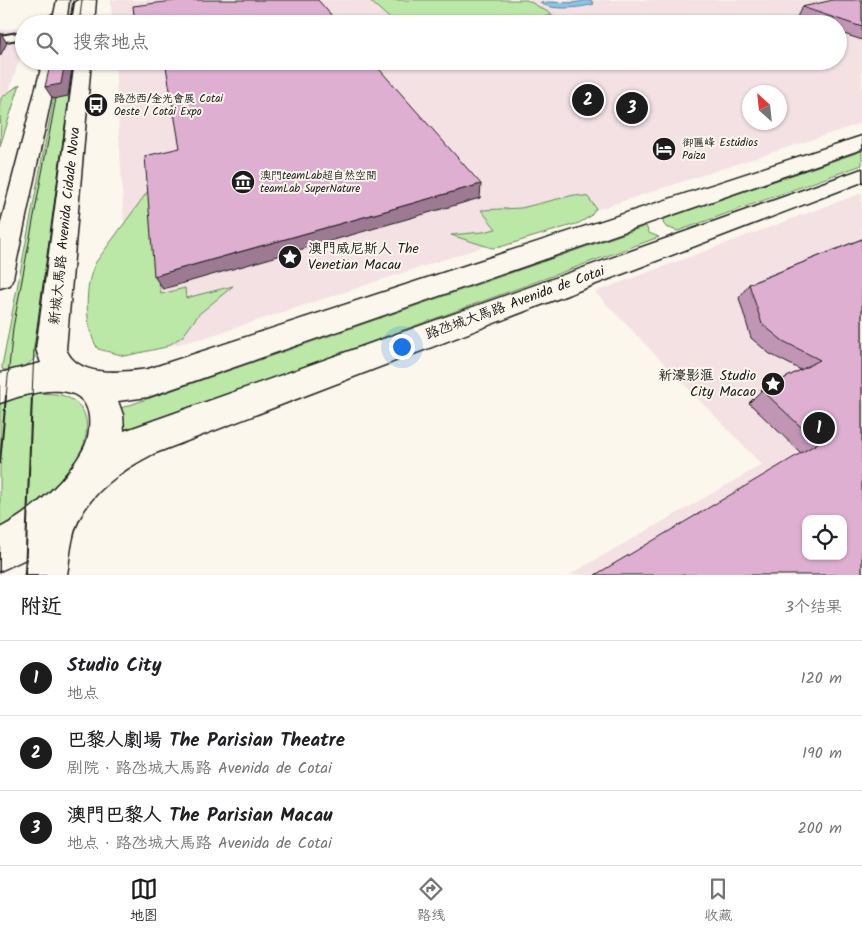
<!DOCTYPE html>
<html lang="zh">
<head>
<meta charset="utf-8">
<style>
	:root { --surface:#fff; --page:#f2f2f2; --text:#202124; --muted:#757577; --line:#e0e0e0; --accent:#1c1c1c }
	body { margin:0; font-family:Kalam,"LXGW WenKai TC",sans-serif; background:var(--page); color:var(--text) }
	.controls { position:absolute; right:15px; bottom:15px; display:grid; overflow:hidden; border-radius:10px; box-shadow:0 1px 4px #0004 }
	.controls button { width:45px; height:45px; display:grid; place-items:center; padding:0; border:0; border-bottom:1px solid var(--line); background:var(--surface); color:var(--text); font:25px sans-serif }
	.compass { position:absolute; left:742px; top:85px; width:45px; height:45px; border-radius:50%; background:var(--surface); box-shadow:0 1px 4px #0004; rotate:333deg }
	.you { position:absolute; left:401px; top:346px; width:18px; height:18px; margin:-12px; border:4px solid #fff; border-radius:50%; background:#1a73e8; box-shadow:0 0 0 8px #1a73e833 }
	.badge { display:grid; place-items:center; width:32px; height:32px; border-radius:50%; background:var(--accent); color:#fff; font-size:16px; font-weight:700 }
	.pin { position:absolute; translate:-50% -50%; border:2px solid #fff; box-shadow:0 1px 5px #0006 }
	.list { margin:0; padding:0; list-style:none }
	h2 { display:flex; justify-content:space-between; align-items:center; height:65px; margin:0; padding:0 20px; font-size:21px }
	h2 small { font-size:16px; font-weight:400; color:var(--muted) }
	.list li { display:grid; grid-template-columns:32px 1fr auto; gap:15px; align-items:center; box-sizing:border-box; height:75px; padding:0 20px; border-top:1px solid var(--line) }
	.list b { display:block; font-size:19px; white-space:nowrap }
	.list p { margin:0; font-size:16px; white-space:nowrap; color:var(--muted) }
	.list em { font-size:16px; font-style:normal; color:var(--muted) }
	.icon { flex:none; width:28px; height:28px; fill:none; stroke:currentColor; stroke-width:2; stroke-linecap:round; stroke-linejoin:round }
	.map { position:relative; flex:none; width:862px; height:575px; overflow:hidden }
	.search { position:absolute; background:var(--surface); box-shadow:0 1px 4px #0004; left:15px; right:15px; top:15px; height:55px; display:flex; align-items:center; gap:12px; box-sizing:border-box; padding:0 18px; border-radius:28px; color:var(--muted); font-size:19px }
	.sheet { height:290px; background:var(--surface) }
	nav { display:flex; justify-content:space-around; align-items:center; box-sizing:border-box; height:70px; border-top:1px solid var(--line); background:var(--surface); font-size:14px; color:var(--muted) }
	nav a { display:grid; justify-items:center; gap:2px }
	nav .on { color:var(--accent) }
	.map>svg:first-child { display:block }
</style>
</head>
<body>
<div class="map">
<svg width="862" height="575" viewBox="0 0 862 575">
	<rect width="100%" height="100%" fill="#fbf7ec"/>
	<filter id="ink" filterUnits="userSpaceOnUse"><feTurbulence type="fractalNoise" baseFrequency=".02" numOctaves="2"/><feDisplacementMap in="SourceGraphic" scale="10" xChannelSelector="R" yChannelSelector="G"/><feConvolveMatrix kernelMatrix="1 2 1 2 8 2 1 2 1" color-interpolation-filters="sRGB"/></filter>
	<g filter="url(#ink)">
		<path fill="#f3e1e4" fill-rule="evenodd" d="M 111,0 L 862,0 L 862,123 L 207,337 L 174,345 L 157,344 L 129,313 L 115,61 L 838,61 L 838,24 L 112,24 ZM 750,92 L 780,92 L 780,122 L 750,122 Z
			M 24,27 L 24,46 L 0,117 L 0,30 Z
			M 862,193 L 862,575 L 569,575 L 762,465 L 595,292 ZM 806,519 L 843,519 L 843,556 L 806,556 Z"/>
		<path fill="#bbe8a6" stroke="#6c8261" d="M 369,0 L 527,0 L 553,15 L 501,24 L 396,24 Z
			M 61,61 L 77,61 L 37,353 C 33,365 14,374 2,369 L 2,366 Z
			M 20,84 L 0,146 L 0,147 L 1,98 Z
			M 862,151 L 862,165 L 678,231 L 666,227 L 663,223 L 664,219 Z
			M 148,191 L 161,294 L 185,288 L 186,298 L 233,286 L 199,314 L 183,336 L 166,347 L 125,356 L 98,349 C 84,328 84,284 96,262 Z
			M 574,195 L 588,197 L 596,208 L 591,216 L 579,223 L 500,247 L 492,248 L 451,235 L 483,232 L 496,229 L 481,210 L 521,208 Z
			M 646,226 L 649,233 L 659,237 L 121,433 L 121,408 Z
			M 38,393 C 45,394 54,393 61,395 C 109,409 79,466 57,490 C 41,507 20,519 0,530 L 0,404 L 11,399 Z"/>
		<path fill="#88c6e9" stroke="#5d8297" d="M 586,0 L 592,1 L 594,4 C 579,8 553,11 540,3 C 555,0 571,6 586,0 Z"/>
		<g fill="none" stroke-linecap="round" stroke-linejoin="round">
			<g stroke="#1c1c1c" stroke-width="4">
				<path id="street" d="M 78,0 L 88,0 L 84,4 L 81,18 L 72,24 L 60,24 L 73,15 L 75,3 Z
					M 61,10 L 66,13 L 64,15 L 49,24 L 37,24 Z
					M 24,32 L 24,38 L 0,42 L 0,36 Z"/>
			</g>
			<g stroke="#1c1c1c" stroke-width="3">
				<path id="secondary" d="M 57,0 L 69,0 L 66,24 L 52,24 Z
					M 84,0 L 96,0 L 94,24 L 80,24 Z
					M 43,61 L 59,61 L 13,278 L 10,285 L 0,288 L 0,226 Z
					M 75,61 L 91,61 L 66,349 C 78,379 123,372 148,369 L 862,136 L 862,149 L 148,397 L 118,401 L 123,415 L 124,431 L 862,169 L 862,182 L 153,454 C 120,471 81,498 73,537 C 70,549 69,562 67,575 L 25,575 L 28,558 L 0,571 L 0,528 C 34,510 67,481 85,446 C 89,437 90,426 89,416 C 84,375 24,394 0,403 L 0,373 L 41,363 L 36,349 Z"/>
			</g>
			<use href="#street" fill="#fbf7ec" fill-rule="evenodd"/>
			<use href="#secondary" fill="#fbf7ec" fill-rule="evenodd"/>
			<path stroke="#1c1c1c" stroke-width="1" d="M 69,24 L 73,0
				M 79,24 L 82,0
				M 6,397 L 13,328 L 63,61
				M 32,397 L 34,349 L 74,61"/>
			<path stroke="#1c1c1c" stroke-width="2" d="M 0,463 L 6,396
				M 25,575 L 32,396"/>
		</g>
		<path fill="#c096b4" stroke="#1c1c1c" d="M 862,0 L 862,40 L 838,32 L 838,24 L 816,24 L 797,17 L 802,7 Z
			M 862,239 L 862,575 L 801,453 L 749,403 L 762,390 L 801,370 L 770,354 L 751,338 L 739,298 L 749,284 Z"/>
		<path fill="#9c7a92" stroke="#1c1c1c" d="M 0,32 L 7,43 L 0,56 Z
			M 65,61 L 73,61 L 68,96 L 53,99 L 45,87 Z
			M 481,184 L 480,198 L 163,289 L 154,276 Z"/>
		<path fill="#dfafd1" stroke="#1c1c1c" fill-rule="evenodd" d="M 181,0 L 318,0 L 339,24 L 135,24 L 133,6 Z
			M 833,0 L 862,0 L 862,27 L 802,7 Z
			M 51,61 L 65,61 L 61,84 L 45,87 Z
			M 165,61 L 372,61 L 481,184 L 154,276 L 145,156 L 180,148 Z
			M 862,239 L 862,575 L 595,575 L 818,443 L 762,390 L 820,360 L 783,341 L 762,324 L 749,284 ZM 806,519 L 843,519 L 843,556 L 806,556 Z"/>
	</g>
	<defs>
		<g id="bus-disc" transform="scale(1.25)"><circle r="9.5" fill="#1c1c1c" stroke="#fbf7ec"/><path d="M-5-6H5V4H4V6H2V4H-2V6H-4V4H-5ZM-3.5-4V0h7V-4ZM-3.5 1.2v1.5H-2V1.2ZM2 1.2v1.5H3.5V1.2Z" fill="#fff"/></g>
		<g id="hotel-disc" transform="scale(1.25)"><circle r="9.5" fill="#1c1c1c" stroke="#fbf7ec"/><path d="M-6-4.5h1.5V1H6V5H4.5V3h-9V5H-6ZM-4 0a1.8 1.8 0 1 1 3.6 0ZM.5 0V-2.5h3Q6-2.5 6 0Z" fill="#fff"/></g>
		<g id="museum-disc" transform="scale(1.25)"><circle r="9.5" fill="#1c1c1c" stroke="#fbf7ec"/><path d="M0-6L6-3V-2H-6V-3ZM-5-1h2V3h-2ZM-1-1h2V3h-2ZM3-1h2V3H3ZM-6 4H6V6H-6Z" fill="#fff"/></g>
		<g id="sight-disc" transform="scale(1.25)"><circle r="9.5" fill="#1c1c1c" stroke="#fbf7ec"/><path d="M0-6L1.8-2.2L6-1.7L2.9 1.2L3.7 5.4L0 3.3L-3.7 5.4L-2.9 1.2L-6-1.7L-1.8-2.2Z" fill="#fff"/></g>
	</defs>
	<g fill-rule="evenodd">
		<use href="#bus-disc" x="96" y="105"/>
		<use href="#hotel-disc" x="664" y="149"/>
		<use href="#museum-disc" x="243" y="182"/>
		<use href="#sight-disc" x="290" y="257"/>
		<use href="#sight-disc" x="773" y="384"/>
	</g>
	<g text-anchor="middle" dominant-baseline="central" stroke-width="4" stroke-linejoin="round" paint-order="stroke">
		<g font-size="11" fill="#1c1c1c" stroke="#fbf7ec" text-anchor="start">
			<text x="114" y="99">路氹西/金光會展 Cotai<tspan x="114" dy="13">Oeste / Cotai Expo</tspan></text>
			<text x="682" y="143">御匾峰 Estúdios<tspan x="682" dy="13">Paiza</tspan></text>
			<text x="260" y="176">澳門teamLab超自然空間<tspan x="260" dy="13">teamLab SuperNature</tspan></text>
		</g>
		<g font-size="14" fill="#1c1c1c" stroke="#fbf7ec">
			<text transform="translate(65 226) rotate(-84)">新城大馬路 Avenida Cidade Nova</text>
			<text transform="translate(515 303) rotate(-20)">路氹城大馬路 Avenida de Cotai</text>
		</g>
		<g font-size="14" fill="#1c1c1c" stroke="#fbf7ec" text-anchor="start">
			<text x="308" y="249">澳門威尼斯人 The<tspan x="308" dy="16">Venetian Macau</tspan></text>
			<text x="756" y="376" text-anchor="end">新濠影滙 Studio<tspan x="756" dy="16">City Macao</tspan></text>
		</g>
	</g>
</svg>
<div class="controls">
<button><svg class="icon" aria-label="locate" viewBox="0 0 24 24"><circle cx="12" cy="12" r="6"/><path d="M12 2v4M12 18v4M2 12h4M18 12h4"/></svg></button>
</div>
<svg class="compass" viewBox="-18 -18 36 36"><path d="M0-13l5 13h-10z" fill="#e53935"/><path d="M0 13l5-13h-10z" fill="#757577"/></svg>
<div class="you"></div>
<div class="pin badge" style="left:819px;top:428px">1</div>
<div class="pin badge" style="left:588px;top:100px">2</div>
<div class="pin badge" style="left:632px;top:108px">3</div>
<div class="search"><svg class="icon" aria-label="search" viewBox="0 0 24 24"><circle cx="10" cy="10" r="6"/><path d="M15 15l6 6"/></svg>搜索地点</div>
</div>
<section class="sheet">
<h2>附近<small>3个结果</small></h2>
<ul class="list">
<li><span class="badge">1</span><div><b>Studio City</b><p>地点</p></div><em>120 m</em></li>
<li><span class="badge">2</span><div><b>巴黎人劇場 The Parisian Theatre</b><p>剧院 · 路氹城大馬路 Avenida de Cotai</p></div><em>190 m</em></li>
<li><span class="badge">3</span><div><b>澳門巴黎人 The Parisian Macau</b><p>地点 · 路氹城大馬路 Avenida de Cotai</p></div><em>200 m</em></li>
</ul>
</section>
<nav>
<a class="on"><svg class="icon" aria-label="map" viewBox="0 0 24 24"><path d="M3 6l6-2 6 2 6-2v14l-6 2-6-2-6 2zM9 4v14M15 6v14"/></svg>地图</a>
<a><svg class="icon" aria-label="directions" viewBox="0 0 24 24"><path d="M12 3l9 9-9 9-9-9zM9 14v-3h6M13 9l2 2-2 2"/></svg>路线</a>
<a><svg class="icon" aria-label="saved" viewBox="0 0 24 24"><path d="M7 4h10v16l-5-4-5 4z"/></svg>收藏</a>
</nav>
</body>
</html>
